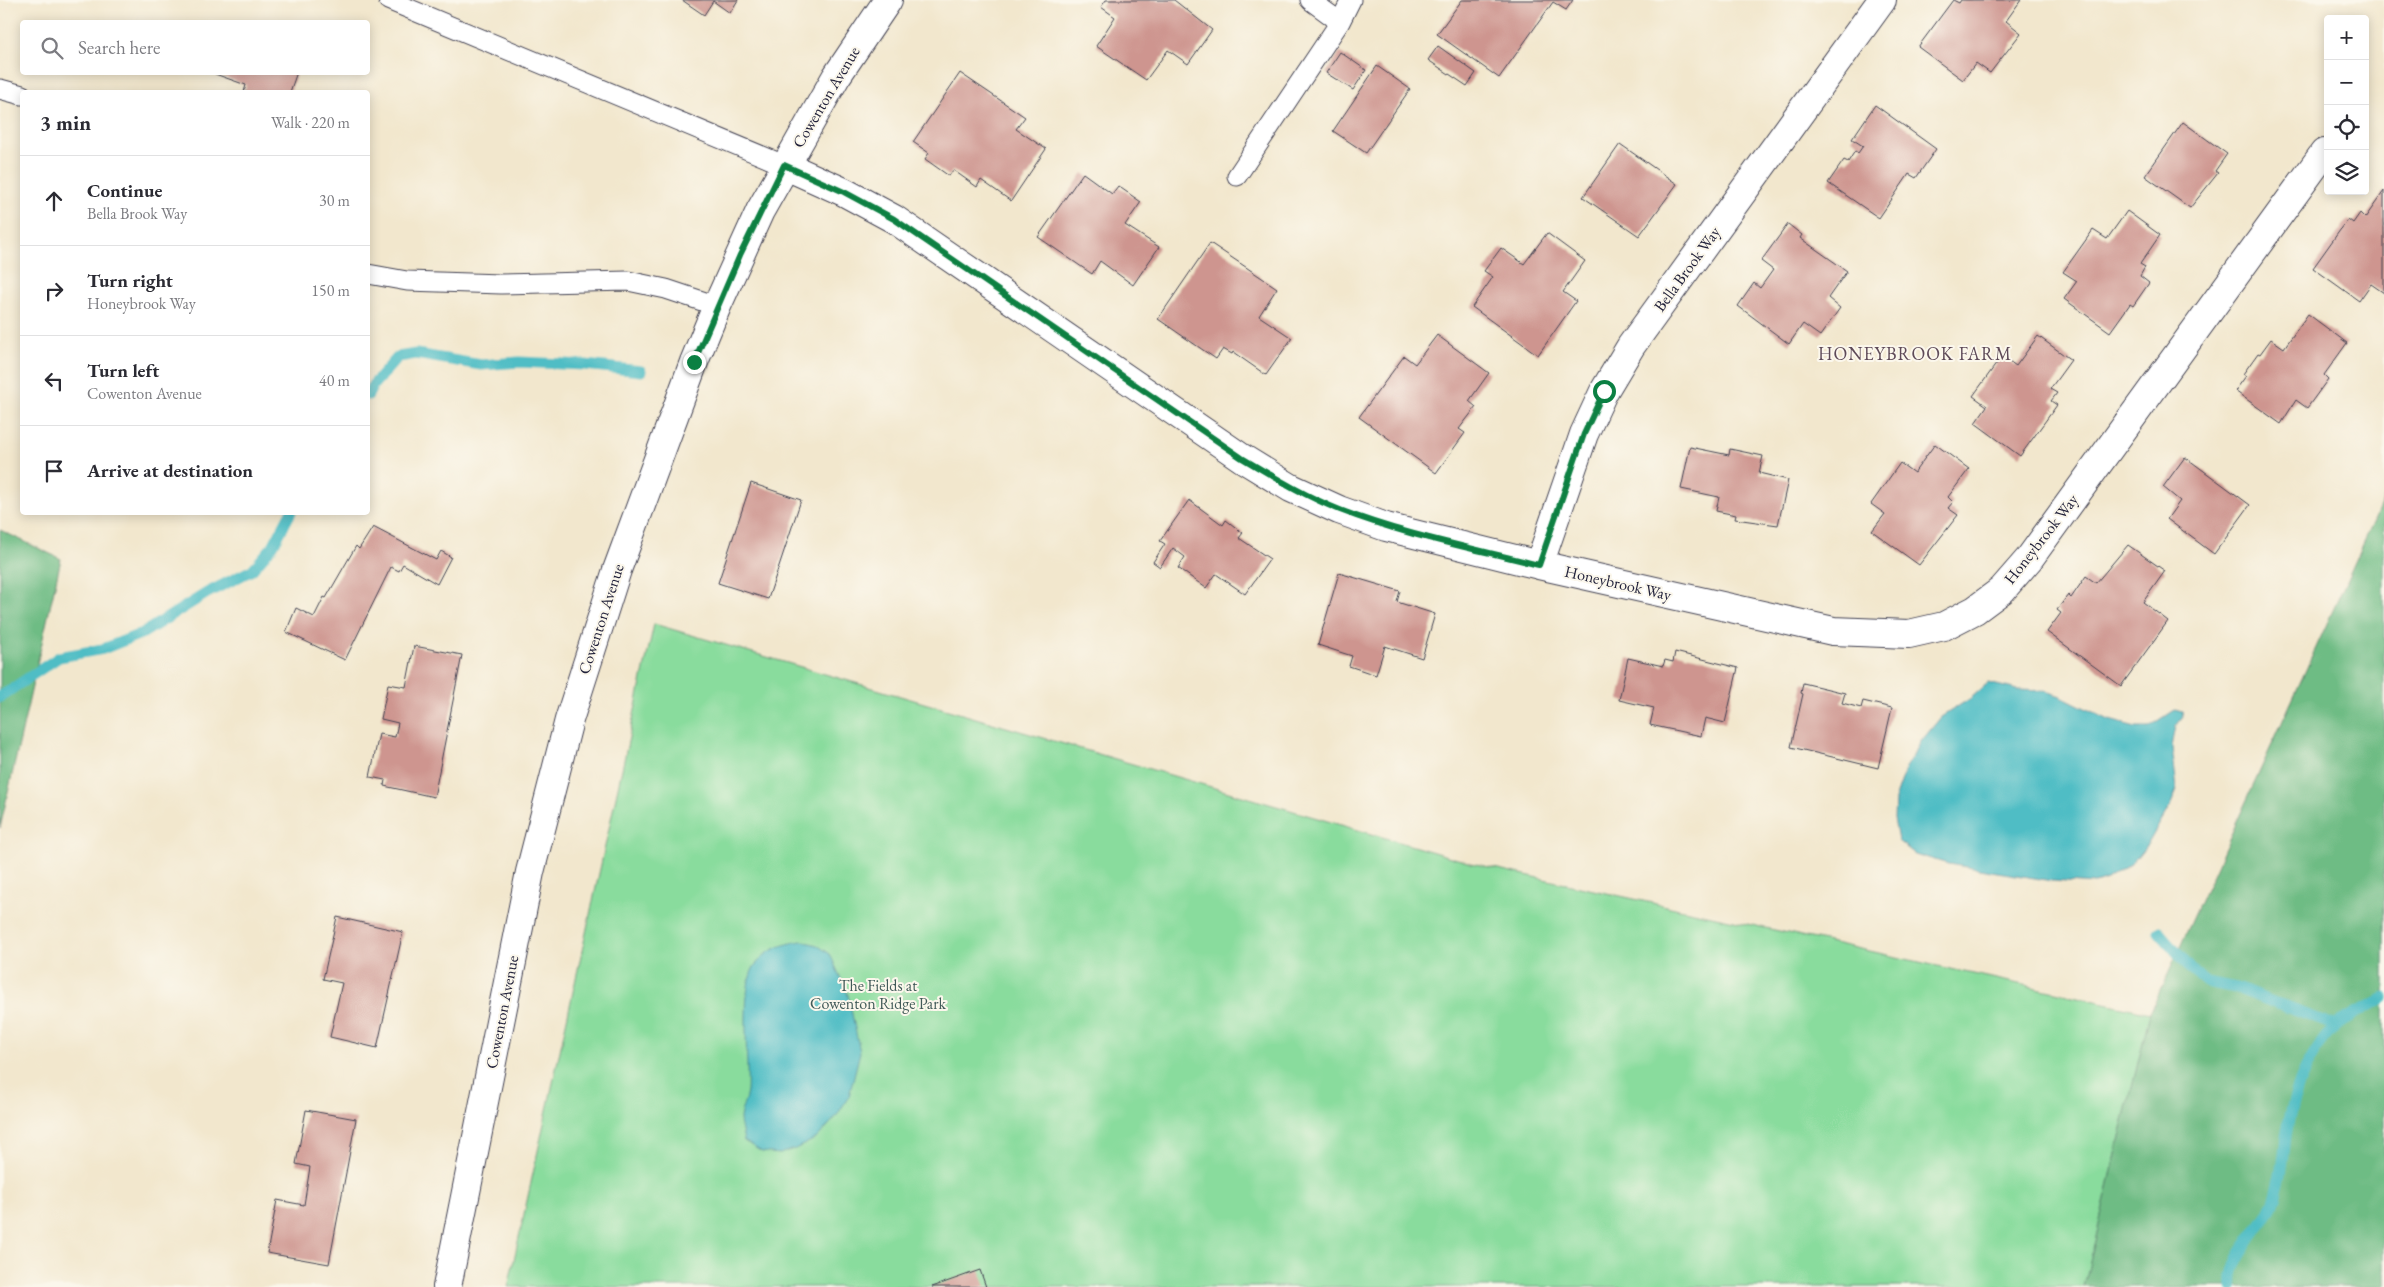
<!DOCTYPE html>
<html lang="en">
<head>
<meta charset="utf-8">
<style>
	:root { --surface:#fff; --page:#f7f7f7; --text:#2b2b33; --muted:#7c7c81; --line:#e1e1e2 }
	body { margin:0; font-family:"EB Garamond",serif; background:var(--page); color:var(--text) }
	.controls { position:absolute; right:15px; top:15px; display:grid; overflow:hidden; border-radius:5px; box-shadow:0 2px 12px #0003 }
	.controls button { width:45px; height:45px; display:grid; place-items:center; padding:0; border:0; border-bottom:1px solid var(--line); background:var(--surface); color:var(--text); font:25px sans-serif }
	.stop { position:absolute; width:15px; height:15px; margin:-11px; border:4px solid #0b8043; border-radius:50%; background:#fff }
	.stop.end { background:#0b8043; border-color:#fff; box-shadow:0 1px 5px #0008 }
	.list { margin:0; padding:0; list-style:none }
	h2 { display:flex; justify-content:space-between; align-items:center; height:65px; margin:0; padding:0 20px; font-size:21px }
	h2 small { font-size:16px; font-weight:400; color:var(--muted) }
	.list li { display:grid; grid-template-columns:32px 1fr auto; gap:15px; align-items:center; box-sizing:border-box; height:90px; padding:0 20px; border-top:1px solid var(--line) }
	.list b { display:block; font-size:19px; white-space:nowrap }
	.list p { margin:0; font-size:16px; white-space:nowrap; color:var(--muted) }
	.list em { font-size:16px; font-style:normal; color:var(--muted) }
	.icon { flex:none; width:28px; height:28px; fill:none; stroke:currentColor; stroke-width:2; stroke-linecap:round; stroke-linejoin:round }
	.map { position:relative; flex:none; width:2384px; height:1287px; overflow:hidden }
	.search { position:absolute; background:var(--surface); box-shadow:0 2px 12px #0003; left:20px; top:20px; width:350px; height:55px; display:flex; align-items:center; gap:12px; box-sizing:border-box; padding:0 18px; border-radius:5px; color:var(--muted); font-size:19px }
	.panel { position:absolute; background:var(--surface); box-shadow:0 2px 12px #0003; left:20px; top:90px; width:350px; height:425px; border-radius:5px }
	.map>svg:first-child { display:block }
</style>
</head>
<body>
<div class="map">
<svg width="2384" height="1287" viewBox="0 0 2384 1287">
	<rect width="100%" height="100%" fill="#fbf7ec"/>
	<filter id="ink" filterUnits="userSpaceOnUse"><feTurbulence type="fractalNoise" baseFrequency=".02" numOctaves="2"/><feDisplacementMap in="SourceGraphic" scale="10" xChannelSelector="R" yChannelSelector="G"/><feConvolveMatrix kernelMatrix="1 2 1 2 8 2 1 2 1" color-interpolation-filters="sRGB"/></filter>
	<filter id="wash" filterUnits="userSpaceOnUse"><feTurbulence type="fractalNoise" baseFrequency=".0096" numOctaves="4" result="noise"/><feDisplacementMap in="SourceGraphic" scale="20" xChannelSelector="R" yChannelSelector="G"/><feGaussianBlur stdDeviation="1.12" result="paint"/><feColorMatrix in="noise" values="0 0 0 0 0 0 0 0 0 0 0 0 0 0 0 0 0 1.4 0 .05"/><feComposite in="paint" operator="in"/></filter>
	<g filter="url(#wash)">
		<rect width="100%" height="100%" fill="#f2e7cd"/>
		<path fill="#89dc9d" stroke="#567f6c" d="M 654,624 L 1471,863 L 2150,1013 L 2084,1287 L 508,1287 Z"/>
		<path fill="#6ebc84" stroke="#486f60" d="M 2384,498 L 2384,1287 L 2084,1287 L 2150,1013 Z
			M 0,530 L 61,559 L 0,828 Z"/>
		<path fill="#4fbdc5" stroke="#387080" d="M 1988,683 L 2018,690 L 2045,691 L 2061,696 L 2109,720 L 2136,727 L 2149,727 L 2175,710 L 2182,712 L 2183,717 L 2176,726 L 2172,747 L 2177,789 L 2171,804 L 2149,842 L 2132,863 L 2107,880 L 2095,884 L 2053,881 L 1948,864 L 1915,854 L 1898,841 L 1894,819 L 1895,799 L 1906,768 L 1922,740 L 1941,717 L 1971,698 Z
			M 802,941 L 817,945 L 830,954 L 848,995 L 860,1052 L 849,1096 L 836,1117 L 817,1138 L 795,1149 L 779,1154 L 762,1152 L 744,1141 C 743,1134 740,1125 740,1118 C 741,1109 746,1101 747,1092 C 749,1064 740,989 754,967 C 765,950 782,944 802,941 Z"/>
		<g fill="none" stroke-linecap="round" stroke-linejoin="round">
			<path stroke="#4fbdc5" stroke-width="11" d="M 368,395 L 373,385 L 398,357 L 416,354 L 481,365 L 519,362 L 585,365 L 641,371
				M 0,697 L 59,657 L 103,649 L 143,633 L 207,593 L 252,570 L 273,546 L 291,512
				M 2159,932 L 2192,970 L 2206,982 L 2236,988 L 2336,1026
				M 2232,1287 C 2228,1258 2258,1234 2270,1210 C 2281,1187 2283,1162 2286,1136 C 2292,1097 2306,1055 2335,1027 C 2346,1016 2370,1006 2384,998"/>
		</g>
		<g id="blocks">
			<path fill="#ce958f" d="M 682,0 L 738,0 L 730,13 L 713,1 L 704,15 Z
				M 1106,0 L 1174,0 L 1212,30 L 1188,64 L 1168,50 L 1146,80 L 1096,46 L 1115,17 L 1101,7 Z
				M 1462,0 L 1573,0 L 1566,10 L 1553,2 L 1499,78 L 1437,34 Z
				M 1953,0 L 1959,3 L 1961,0 L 2021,0 L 2006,21 L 2021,33 L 1990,73 L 1976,63 L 1963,80 L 1918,47 Z
				M 1438,46 L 1476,73 L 1467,86 L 1428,60 Z
				M 1340,52 L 1366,70 L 1353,90 L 1326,73 Z
				M 1377,66 L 1410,89 L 1366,153 L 1333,131 Z
				M 216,72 L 297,72 L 290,92 L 244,92 L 246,85 L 215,74 Z
				M 960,73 L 1025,117 L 1016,129 L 1046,149 L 1011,201 L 981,180 L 977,187 L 953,170 L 949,176 L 925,159 L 929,153 L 913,142 Z
				M 1875,105 L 1936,149 L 1916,178 L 1909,174 L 1879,218 L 1828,183 L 1844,160 L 1848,162 L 1855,151 L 1858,153 L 1863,146 L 1852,139 Z
				M 2183,122 L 2227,154 L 2215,171 L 2218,173 L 2190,208 L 2145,176 Z
				M 1620,144 L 1677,184 L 1639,236 L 1583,197 Z
				M 1083,173 L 1112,194 L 1118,186 L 1141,202 L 1125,225 L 1159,247 L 1133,285 L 1100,261 L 1092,274 L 1038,237 Z
				M 2384,191 L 2384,293 L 2371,284 L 2359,301 L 2313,268 L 2348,219 L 2353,223 L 2360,213 L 2365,218 Z
				M 2127,211 L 2160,235 L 2140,264 L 2145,267 L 2140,276 L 2149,283 L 2133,306 L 2130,304 L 2110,332 L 2064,299 L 2077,281 L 2063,272 L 2093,230 L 2107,239 Z
				M 1788,224 L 1802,235 L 1800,238 L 1847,271 L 1828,298 L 1840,308 L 1820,336 L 1803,324 L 1789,344 L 1738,306 L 1754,283 L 1760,288 L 1773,270 L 1761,261 Z
				M 1547,233 L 1585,261 L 1563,292 L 1576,301 L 1538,355 L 1472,307 L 1493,277 L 1484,271 L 1501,248 L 1524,264 Z
				M 1210,243 L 1277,288 L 1259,316 L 1292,338 L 1266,375 L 1233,352 L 1232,354 L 1223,349 L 1216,359 L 1158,319 Z
				M 2308,314 L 2347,343 L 2324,375 L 2328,379 L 2307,408 L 2296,400 L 2281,424 L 2235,391 L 2246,376 L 2243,374 L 2258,353 L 2260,354 L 2271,339 L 2284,348 Z
				M 1437,335 L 1489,373 L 1469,401 L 1476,407 L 1459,429 L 1465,433 L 1436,473 L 1359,417 L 1404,356 L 1415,364 Z
				M 2038,336 L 2071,360 L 2050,389 L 2057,393 L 2051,401 L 2057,405 L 2020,456 L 1975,423 L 1987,406 L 1973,396 L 2002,356 L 2016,366 Z
				M 1935,444 L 1969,469 L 1948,497 L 1953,502 L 1948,508 L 1958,515 L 1919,565 L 1872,531 L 1885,514 L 1871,504 L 1900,463 L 1914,473 Z
				M 1690,447 L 1729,455 L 1730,449 L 1763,456 L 1759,473 L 1788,480 L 1778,525 L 1735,519 L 1736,515 L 1716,511 L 1719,497 L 1681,489 Z
				M 2185,457 L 2250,505 L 2214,554 L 2167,519 L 2180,501 L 2163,487 Z
				M 751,483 L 801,500 L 768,599 L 718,583 Z
				M 1189,500 L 1223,525 L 1226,520 L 1243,533 L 1239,538 L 1270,559 L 1245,594 L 1216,574 L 1206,588 L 1178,568 L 1185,557 L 1173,548 L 1160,567 L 1153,562 L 1165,544 L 1160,541 Z
				M 373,527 L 436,560 L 441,551 L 451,557 L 437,584 L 403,564 L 399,571 L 391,567 L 345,660 L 286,632 L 296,608 L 314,617 L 324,597 L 326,598 L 356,546 L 359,549 Z
				M 2128,545 L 2165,571 L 2143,602 L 2168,621 L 2121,686 L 2047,632 L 2061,613 L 2057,610 L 2068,595 L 2071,598 L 2086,576 L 2096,583 Z
				M 1339,573 L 1400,591 L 1397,602 L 1435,614 L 1422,658 L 1385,646 L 1376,675 L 1349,666 L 1352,656 L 1318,645 Z
				M 414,646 L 462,655 L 434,797 L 384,786 L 385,780 L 370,777 L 379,734 L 395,737 L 398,723 L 381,719 L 388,684 L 406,687 Z
				M 1675,652 L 1738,668 L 1725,723 L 1705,718 L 1701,736 L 1650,725 L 1654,708 L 1619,700 L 1628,658 L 1663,666 L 1665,660 L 1673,662 Z
				M 1803,683 L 1845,693 L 1842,703 L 1861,708 L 1863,701 L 1892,708 L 1878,768 L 1791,747 L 1803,694 L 1801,693 Z
				M 337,917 L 403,932 L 377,1048 L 330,1037 L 342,983 L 323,979 Z
				M 306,1110 L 356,1119 L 329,1264 L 267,1253 L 277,1200 L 304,1205 L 310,1167 L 296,1164 Z
				M 980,1270 L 986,1287 L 932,1287 Z"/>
		</g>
	</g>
	<g filter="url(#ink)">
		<use href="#blocks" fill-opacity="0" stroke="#414051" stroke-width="1"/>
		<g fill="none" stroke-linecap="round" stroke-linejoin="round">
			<g stroke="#414051" stroke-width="21">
				<path id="service" d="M 388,0 L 784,165
					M 1310,0 L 1340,22
					M 0,89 L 22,95
					M 1237,176 L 1340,22 L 1351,0
					M 368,274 L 407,281 L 501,284 L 628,281 L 666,289 L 717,306"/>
			</g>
			<g stroke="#414051" stroke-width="30">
				<path id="minor" d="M 784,165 L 844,192 L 894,219 L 1242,458 L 1291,488 L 1339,510 L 1386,527 L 1539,565 L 1833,631 L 1909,634 L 1944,626 L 1975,610 L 2002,590 L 2029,559 L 2324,153
					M 1539,565 L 1584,434 L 1604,391 L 1631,346 L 1882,0"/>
			</g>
			<g stroke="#414051" stroke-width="30">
				<path id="tertiary" d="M 447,1287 L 530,872 L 569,720 L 617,570 L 694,362 L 717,306 L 760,211 L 836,77 L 888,0"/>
			</g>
			<use href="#service" stroke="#fff" stroke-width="19"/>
			<use href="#minor" stroke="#fff" stroke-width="28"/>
			<use href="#tertiary" stroke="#fff" stroke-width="28"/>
		</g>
	</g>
	<g fill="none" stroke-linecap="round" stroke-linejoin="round" filter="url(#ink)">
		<path stroke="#0b8043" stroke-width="6" d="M 694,362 L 740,255 L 784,165 L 844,192 L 894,219 L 1242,458 C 1274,477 1305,496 1340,510 C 1404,535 1472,548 1539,565 L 1584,434 L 1604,391"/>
	</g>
	<g text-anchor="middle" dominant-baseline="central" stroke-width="4" stroke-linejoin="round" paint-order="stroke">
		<g font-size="16" fill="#22223b" stroke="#fbf7ec">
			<text transform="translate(826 97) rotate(-59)">Cowenton Avenue</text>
			<text transform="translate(1687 269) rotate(-54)">Bella Brook Way</text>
			<text transform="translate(2041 539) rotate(-52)">Honeybrook Way</text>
			<text transform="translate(1618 583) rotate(13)">Honeybrook Way</text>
			<text transform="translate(601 619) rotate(-72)">Cowenton Avenue</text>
			<text transform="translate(502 1012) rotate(-79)">Cowenton Avenue</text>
		</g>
		<g font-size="16" fill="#415a58" stroke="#fbf7ec">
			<text x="878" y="985">The Fields at<tspan x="878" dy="18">Cowenton Ridge Park</tspan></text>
		</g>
		<g font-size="18" letter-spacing="1" fill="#5e4a58" stroke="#fbf7ec">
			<text x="1915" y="353">HONEYBROOK FARM</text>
		</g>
	</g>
</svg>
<div class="controls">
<button>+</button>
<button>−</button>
<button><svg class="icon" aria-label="locate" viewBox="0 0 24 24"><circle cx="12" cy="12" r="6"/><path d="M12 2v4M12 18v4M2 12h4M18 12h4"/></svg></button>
<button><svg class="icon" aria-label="layers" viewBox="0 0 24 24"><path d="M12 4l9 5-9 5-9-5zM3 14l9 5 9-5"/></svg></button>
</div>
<div class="stop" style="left:1604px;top:391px"></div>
<div class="stop end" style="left:694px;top:362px"></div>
<div class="search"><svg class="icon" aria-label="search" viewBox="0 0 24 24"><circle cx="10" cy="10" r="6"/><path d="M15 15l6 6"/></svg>Search here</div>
<section class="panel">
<h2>3 min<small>Walk · 220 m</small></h2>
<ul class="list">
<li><svg class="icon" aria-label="ahead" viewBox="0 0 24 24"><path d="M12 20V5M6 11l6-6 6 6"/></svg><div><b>Continue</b><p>Bella Brook Way</p></div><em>30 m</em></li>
<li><svg class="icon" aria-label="right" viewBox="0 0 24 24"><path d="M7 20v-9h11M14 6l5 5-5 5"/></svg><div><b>Turn right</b><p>Honeybrook Way</p></div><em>150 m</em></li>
<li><svg class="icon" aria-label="left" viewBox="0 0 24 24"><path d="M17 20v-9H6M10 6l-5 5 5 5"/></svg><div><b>Turn left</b><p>Cowenton Avenue</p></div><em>40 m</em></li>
<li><svg class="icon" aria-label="arrive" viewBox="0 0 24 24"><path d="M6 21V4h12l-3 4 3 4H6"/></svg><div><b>Arrive at destination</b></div></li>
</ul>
</section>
</div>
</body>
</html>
